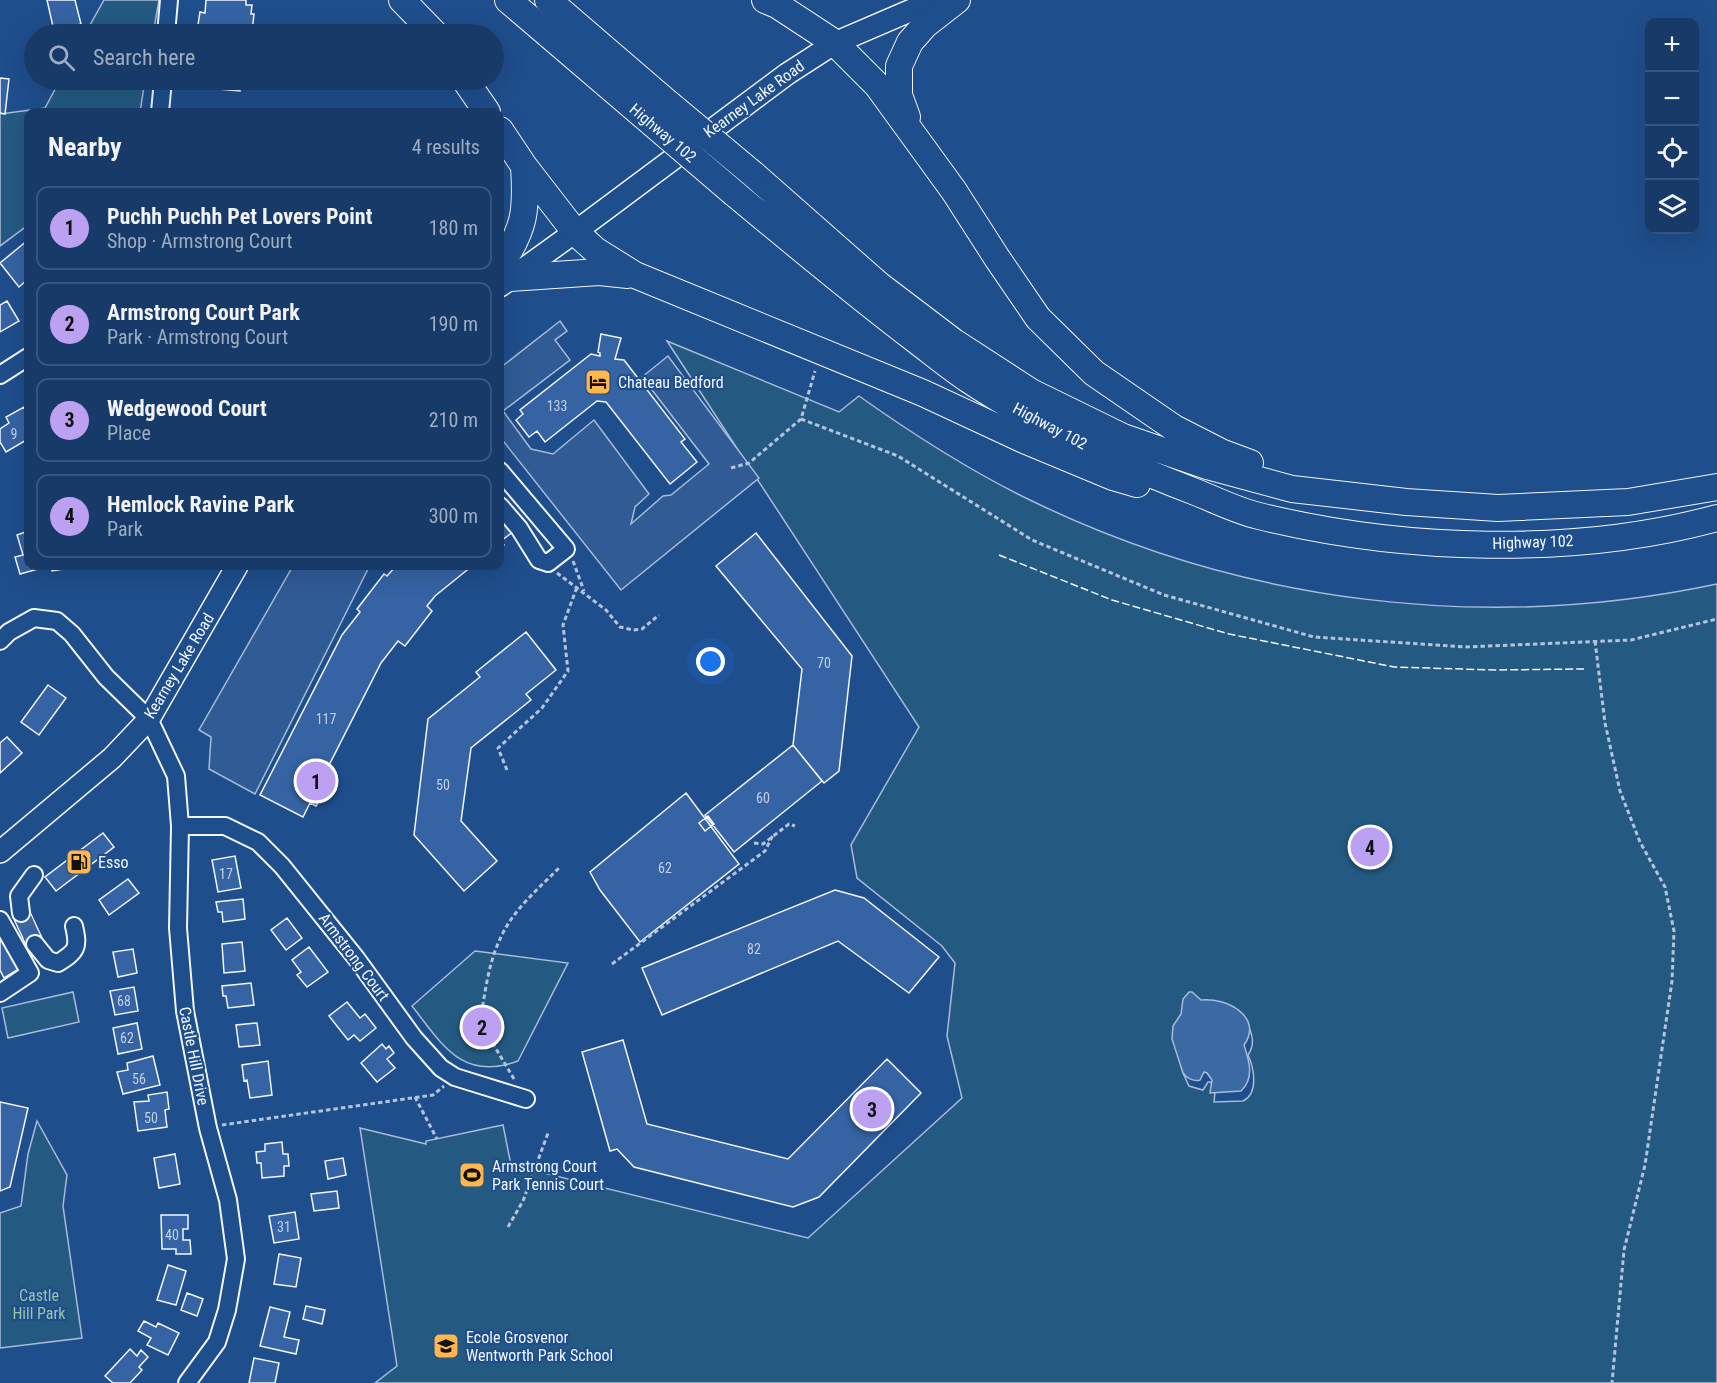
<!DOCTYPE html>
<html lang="en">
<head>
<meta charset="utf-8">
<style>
	:root { --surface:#173a69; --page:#20416f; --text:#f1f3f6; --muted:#9eadc0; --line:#36547d; --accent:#bca0f2 }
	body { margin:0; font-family:"Roboto Condensed",sans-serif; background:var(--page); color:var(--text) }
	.controls { position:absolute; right:18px; top:18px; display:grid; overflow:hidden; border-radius:12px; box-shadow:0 6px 24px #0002 }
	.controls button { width:54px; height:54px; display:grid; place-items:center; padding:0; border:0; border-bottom:2px solid var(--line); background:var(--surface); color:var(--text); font:30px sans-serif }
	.you { position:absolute; left:711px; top:662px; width:21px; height:21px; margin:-15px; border:4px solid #fff; border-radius:50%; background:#1a73e8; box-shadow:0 0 0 9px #1a73e833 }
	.badge { display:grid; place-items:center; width:39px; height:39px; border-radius:50%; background:var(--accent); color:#111; font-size:20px; font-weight:700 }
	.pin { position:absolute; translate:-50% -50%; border:3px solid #fff; box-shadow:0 2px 6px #0006 }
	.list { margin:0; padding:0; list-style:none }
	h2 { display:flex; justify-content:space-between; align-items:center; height:78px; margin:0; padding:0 24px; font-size:26px }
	h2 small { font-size:20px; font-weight:400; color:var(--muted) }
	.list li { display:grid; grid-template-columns:39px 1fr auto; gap:18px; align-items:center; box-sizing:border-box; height:84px; margin:0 12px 12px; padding:0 12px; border:2px solid var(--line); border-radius:12px }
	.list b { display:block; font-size:22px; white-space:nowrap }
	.list p { margin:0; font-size:20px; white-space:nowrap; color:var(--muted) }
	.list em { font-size:20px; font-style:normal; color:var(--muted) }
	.icon { flex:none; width:33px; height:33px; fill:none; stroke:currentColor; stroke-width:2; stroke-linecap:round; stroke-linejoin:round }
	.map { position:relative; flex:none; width:1717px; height:1383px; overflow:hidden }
	.search { position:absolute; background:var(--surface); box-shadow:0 6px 24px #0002; left:24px; top:24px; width:480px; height:66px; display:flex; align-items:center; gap:15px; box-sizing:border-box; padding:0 21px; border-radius:33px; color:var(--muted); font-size:22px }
	.panel { position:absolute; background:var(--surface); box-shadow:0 6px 24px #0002; left:24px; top:108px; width:480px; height:462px; border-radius:12px }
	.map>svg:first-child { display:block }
</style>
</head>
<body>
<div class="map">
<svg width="1717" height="1383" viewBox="0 0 1717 1383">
	<rect width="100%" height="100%" fill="#1f4e8c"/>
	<path fill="#245a82" stroke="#a8bbd7" stroke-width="1.5" fill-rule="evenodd" d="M 104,0 L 159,0 L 153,34 L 85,34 Z
		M 60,80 L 145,80 L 140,112 L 28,112 L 28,225 L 0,246 L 0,114 L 45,108 Z
		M 667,341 L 839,412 L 859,396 C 914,435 970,471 1030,500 C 1243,604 1486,633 1717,584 L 1717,1383 L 375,1383 L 397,1366 L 360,1128 L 426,1144 L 426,1141 L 503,1125 L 511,1165 L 808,1238 L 962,1098 L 947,1036 L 955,963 L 942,946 L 857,878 L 851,845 L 919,727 ZM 1245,1020 C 1252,1032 1256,1043 1248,1055 C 1254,1068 1259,1093 1243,1101 L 1214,1102 L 1215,1092 L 1211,1082 L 1208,1082 L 1203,1090 L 1189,1086 L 1183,1073 L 1180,1061 Z
		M 475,951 L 568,963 L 518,1061 C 462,1082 442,1044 412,1006 Z
		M 73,992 L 79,1022 L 8,1038 L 2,1008 Z
		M 37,1121 L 67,1175 L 63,1206 L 82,1338 L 0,1348 L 0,1213 L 21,1206 L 28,1154 Z"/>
	<path fill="#305b95" stroke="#a8bbd7" stroke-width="1.5" d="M 560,321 L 567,331 L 555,340 L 570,360 L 503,411 L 531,449 L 553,454 L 594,420 L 649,494 L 635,507 L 631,524 L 663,496 L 671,495 L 709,464 L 642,377 L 668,356 L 759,478 L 621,590 L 500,437 L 500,368 Z
		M 293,566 L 361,566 L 368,569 L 255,794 L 209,769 L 211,737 L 199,730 Z"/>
	<path fill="#3b69a3" stroke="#a8bbd7" stroke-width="1.5" d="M 1189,992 L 1192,992 L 1201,1000 C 1226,997 1264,1017 1244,1045 C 1249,1060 1255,1078 1241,1091 L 1210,1093 L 1212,1080 L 1207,1073 L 1204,1072 L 1200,1080 C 1194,1082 1186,1078 1183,1073 L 1172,1039 L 1173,1026 L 1181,1014 L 1183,999 Z"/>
	<path fill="#3563a3" stroke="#f2f6ff" stroke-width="1.5" d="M 47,0 L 75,0 L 81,24 L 54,31 Z
		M 206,0 L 246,0 L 246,5 L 252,5 L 251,14 L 254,14 L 252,32 L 249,32 L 249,34 L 202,34 L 203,26 L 198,25 L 200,12 L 205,13 Z
		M 0,78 L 9,79 L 5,114 L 0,113 Z
		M 196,80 L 241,80 L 240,91 L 195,87 Z
		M 28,240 L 28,279 L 19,287 L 0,263 Z
		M 7,301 L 19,321 L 0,332 L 0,305 Z
		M 601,334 L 621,338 L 615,359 L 624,360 L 685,439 L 681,442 L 697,462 L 670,484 L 606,402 L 597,401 L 545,442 L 537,431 L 529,437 L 516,420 L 523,414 L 520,410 L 591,354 L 600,356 L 600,353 L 598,352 Z
		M 24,407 L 28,415 L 28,439 L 6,452 L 0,442 L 0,429 L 9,423 L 6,417 Z
		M 500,513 L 514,531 L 501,541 L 504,545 L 500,549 Z
		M 28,531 L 28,566 L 45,567 L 20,574 L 15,557 L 23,555 L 17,535 Z
		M 756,533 L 852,656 L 839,771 L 824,783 L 793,745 L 802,669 L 716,566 Z
		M 51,566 L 75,566 L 76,567 L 52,571 Z
		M 396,566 L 472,566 L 435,596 L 427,606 L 432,611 L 405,646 L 398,641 L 381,663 L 324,775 L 336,782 L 329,797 L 323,794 L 316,806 L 310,803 L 303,817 L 260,795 L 342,635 L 360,612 L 357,609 L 384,574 L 387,576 Z
		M 526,632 L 556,670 L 526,694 L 531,700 L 471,748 L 461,821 L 497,861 L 464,891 L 414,835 L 428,719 L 480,677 L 476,672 Z
		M 48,685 L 66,698 L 39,735 L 21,722 Z
		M 7,737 L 22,753 L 0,773 L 0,743 Z
		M 793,745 L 822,781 L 734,852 L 705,815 Z
		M 686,793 L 739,864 L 640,942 L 600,890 L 590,872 Z
		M 708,816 L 714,824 L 705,831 L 699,823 Z
		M 103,833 L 114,847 L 56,891 L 45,877 Z
		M 235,856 L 241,888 L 218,892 L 212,860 Z
		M 128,879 L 139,893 L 109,915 L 99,900 Z
		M 835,890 L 864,898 L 939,957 L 909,993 L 838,941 L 662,1015 L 642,968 Z
		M 243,899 L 245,919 L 223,922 L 222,912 L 218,912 L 216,902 Z
		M 29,910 L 43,940 L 27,947 L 13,917 Z
		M 287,918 L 302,938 L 286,950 L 271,930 Z
		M 0,930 L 22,967 L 4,978 L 0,970 Z
		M 242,942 L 245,971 L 224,973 L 222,944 Z
		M 309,947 L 328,972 L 307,987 L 297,975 L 301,972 L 292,960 Z
		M 133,949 L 137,973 L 118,977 L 113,952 Z
		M 251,983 L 254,1005 L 228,1008 L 226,996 L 223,996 L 222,986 Z
		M 134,987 L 138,1011 L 115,1015 L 110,991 Z
		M 347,1002 L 360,1018 L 365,1014 L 376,1028 L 360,1041 L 354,1035 L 348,1040 L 329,1016 Z
		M 137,1023 L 142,1049 L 118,1054 L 113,1028 Z
		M 257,1023 L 260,1045 L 239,1047 L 236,1025 Z
		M 623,1040 L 647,1124 L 788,1159 L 887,1059 L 921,1093 L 819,1197 L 793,1207 L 634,1167 L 617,1149 L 610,1151 L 582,1052 Z
		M 382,1044 L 386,1049 L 389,1046 L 394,1053 L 387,1059 L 395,1068 L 377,1082 L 361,1063 Z
		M 153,1056 L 160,1085 L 123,1094 L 117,1072 L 128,1070 L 127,1063 Z
		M 268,1061 L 272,1095 L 250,1098 L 247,1080 L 244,1081 L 242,1065 Z
		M 167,1092 L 169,1109 L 165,1110 L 167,1127 L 138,1131 L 134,1102 L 149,1101 L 148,1095 Z
		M 0,1102 L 28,1108 L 10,1187 L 0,1191 Z
		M 282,1142 L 283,1154 L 288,1154 L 289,1166 L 284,1166 L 284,1176 L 262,1178 L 261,1163 L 257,1163 L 256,1152 L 265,1151 L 265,1144 Z
		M 175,1154 L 180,1184 L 159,1188 L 154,1158 Z
		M 343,1158 L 346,1175 L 328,1179 L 325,1161 Z
		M 337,1191 L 339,1208 L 314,1211 L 311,1194 Z
		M 295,1212 L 299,1239 L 274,1243 L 269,1216 Z
		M 161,1215 L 188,1215 L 188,1229 L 183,1229 L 183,1240 L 190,1240 L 191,1254 L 176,1254 L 176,1249 L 162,1249 Z
		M 279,1254 L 301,1258 L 296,1287 L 274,1284 Z
		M 168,1265 L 186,1271 L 176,1305 L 157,1300 Z
		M 187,1293 L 203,1299 L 197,1316 L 181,1310 Z
		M 306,1306 L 325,1310 L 322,1324 L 303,1319 Z
		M 270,1307 L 290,1312 L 284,1337 L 299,1340 L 296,1354 L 260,1346 Z
		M 144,1321 L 156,1327 L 158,1323 L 179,1333 L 168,1355 L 147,1345 L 151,1338 L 138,1331 Z
		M 130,1349 L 137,1356 L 141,1350 L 148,1357 L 139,1367 L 142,1370 L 130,1383 L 113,1383 L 105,1376 Z
		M 254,1358 L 279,1363 L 275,1383 L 249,1383 Z"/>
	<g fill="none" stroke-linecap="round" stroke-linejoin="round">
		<path stroke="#3f679d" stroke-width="16" stroke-dasharray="16 8" stroke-linecap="butt" d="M 21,913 L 35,944"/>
		<g stroke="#f2f6ff" stroke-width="20">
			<path id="minor" d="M 166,34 L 169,0
				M 160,112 L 163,80
				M 0,375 L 28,357
				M 500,471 L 566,549 L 548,563 L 539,560 L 519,528 L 500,506
				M 0,641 L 9,632 L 34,618 L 57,621 L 72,634 L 106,677 L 149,719 L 176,776 L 180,826 L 178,928 L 185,1011 L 208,1128 L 228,1200 L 236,1259 L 227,1310 L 217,1342 L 187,1383
				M 180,826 L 225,826 L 258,842 L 282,866 L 356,958 L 414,1038 L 441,1068 L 455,1077 L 526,1099
				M 21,913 L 19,896 L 34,875
				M 0,920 L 30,973 L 0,993
				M 35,944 L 48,960 L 58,963 C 77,951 79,948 74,926"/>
		</g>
		<g stroke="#f2f6ff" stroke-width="24">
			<path id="major" d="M 500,286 L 575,232 L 787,74 L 835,43 L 935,0
				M 0,852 L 112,758 L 149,719 L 237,566"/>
		</g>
		<g stroke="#f2f6ff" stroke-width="28">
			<path id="highway" d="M 402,0 L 435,34
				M 508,0 L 652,123
				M 548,0 L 669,104
				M 765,0 L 777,5 L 835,43 L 877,85 L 954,191 L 997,258 L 1038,318 L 1094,373 L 1174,428 L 1223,453 L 1250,463
				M 465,80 L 487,112
				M 907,117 L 899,95 L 899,66 L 910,42 L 925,25 L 957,0
				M 500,130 L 524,166 L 575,232 L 595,250 L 635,275 L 923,393 L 1024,440 L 1113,477 L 1137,484
				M 753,174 L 879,285 L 954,342 L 1031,392 L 1123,437 L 1207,466 L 1292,489 L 1406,502 L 1498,508 L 1628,502 L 1717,487
				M 735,194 C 795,244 855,294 917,341 C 934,354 951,368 969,380 C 1040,427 1119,463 1198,493 C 1218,501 1238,511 1259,516 C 1402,551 1574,557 1717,518
				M 500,266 C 525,228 527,211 524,166
				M 510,278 L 599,272 L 628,275"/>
		</g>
		<path stroke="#b3c4dc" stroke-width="3" stroke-dasharray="4.5 3" stroke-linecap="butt" d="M 801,419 L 898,456 L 1032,540 L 1164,595 L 1314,637 L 1465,647 L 1631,640 L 1717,619
			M 731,468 L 749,463 L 801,419 L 815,371
			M 573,561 L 584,591
			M 557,573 L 606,610 L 620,627 L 633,630 L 642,629 L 659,615
			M 1595,641 L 1605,723 L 1620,791 L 1640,842 L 1665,887 L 1674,931 L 1672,981 L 1645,1165 L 1624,1250 L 1612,1383
			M 507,770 L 498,748 L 542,708 L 568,671 L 563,625 L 577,587
			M 754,843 L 763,844 L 789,824 L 795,826
			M 612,964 L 765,851 L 773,835
			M 514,1079 L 480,1022 C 485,994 488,963 501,937 C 513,910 539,888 560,867
			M 415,1097 L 437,1139
			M 222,1125 L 433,1095 L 444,1086
			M 508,1227 L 523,1201 L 548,1133"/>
		<use href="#minor" stroke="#1f4e8c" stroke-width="16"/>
		<use href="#major" stroke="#1f4e8c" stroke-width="21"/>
		<use href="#highway" stroke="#1f4e8c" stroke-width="26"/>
		<g stroke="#f2f6ff" stroke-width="28" stroke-linecap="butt">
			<path id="highway-bridge" d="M 669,104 L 753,174
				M 652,123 L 735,194"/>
		</g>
		<use href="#highway-bridge" stroke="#1f4e8c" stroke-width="26"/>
		<path stroke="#f2f6ff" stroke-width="1.5" stroke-dasharray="8 3" stroke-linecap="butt" d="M 999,555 L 1112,600 L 1229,634 L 1394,667 L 1495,670 L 1584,669"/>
	</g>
	<defs>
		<g id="hotel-square" transform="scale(1.35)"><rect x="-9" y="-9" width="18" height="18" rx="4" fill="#ffb74d" stroke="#1f4e8c"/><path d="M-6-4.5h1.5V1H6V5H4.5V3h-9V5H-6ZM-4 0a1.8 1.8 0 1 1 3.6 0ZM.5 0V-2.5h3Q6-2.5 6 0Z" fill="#111"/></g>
		<g id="fuel-square" transform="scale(1.35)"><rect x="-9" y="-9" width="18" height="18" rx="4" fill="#ffb74d" stroke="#1f4e8c"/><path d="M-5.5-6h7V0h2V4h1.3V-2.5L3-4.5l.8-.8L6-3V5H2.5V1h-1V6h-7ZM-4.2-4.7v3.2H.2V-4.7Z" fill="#111"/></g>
		<g id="stadium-square" transform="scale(1.35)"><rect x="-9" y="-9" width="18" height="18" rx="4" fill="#ffb74d" stroke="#1f4e8c"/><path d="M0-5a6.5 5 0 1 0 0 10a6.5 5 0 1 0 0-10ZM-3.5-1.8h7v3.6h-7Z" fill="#111"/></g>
		<g id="school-square" transform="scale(1.35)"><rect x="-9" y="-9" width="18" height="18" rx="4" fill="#ffb74d" stroke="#1f4e8c"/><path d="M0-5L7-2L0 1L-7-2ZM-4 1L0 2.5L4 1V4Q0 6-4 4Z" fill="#111"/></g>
	</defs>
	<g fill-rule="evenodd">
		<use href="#hotel-square" x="598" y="382"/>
		<use href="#fuel-square" x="79" y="862"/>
		<use href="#stadium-square" x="472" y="1175"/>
		<use href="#school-square" x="446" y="1346"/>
	</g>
	<g text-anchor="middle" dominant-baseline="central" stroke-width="4.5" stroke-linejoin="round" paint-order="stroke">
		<g font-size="14" fill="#c3d1e8">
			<text x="557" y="406">133</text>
			<text x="14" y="434">9</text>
			<text x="824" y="663">70</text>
			<text x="326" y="719">117</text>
			<text x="443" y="785">50</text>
			<text x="763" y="798">60</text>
			<text x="665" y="868">62</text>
			<text x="226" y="874">17</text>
			<text x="754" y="949">82</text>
			<text x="124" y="1001">68</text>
			<text x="127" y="1038">62</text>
			<text x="139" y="1079">56</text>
			<text x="151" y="1118">50</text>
			<text x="284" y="1227">31</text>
			<text x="172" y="1235">40</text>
		</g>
		<g font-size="16" fill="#f2f6ff" stroke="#1f4e8c">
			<text transform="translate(754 99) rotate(-36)">Kearney Lake Road</text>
			<text transform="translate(663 133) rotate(40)">Highway 102</text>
			<text transform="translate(1050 426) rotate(28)">Highway 102</text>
			<text transform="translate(1533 542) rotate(-2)">Highway 102</text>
			<text transform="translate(179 666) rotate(-59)">Kearney Lake Road</text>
			<text transform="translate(354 957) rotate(53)">Armstrong Court</text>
			<text transform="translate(194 1056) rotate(79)">Castle Hill Drive</text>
		</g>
		<g font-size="16" fill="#f2f6ff" stroke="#1f4e8c" text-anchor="start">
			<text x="618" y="382">Chateau Bedford</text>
			<text x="98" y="862">Esso</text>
			<text x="492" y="1166">Armstrong Court<tspan x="492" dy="18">Park Tennis Court</tspan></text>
			<text x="466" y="1337">Ecole Grosvenor<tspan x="466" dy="18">Wentworth Park School</tspan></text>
		</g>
		<g font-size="16" fill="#97c8a6" stroke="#1f4e8c">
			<text x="39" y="1295">Castle<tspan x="39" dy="18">Hill Park</tspan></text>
		</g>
	</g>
</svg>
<div class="controls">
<button>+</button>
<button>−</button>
<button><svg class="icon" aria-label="locate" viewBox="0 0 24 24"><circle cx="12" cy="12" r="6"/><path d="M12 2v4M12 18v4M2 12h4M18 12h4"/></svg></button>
<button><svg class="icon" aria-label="layers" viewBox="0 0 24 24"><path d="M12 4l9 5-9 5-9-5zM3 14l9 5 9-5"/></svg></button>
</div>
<div class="you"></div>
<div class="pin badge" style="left:316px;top:781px">1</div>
<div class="pin badge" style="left:482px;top:1027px">2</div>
<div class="pin badge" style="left:872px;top:1109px">3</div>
<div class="pin badge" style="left:1370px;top:847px">4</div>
<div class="search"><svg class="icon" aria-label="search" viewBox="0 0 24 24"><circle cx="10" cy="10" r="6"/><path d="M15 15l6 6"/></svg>Search here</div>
<section class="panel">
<h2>Nearby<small>4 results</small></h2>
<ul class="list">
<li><span class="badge">1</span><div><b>Puchh Puchh Pet Lovers Point</b><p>Shop · Armstrong Court</p></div><em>180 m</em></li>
<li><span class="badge">2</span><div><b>Armstrong Court Park</b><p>Park · Armstrong Court</p></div><em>190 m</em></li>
<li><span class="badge">3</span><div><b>Wedgewood Court</b><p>Place</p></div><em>210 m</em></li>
<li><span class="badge">4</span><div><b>Hemlock Ravine Park</b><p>Park</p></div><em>300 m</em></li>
</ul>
</section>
</div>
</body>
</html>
